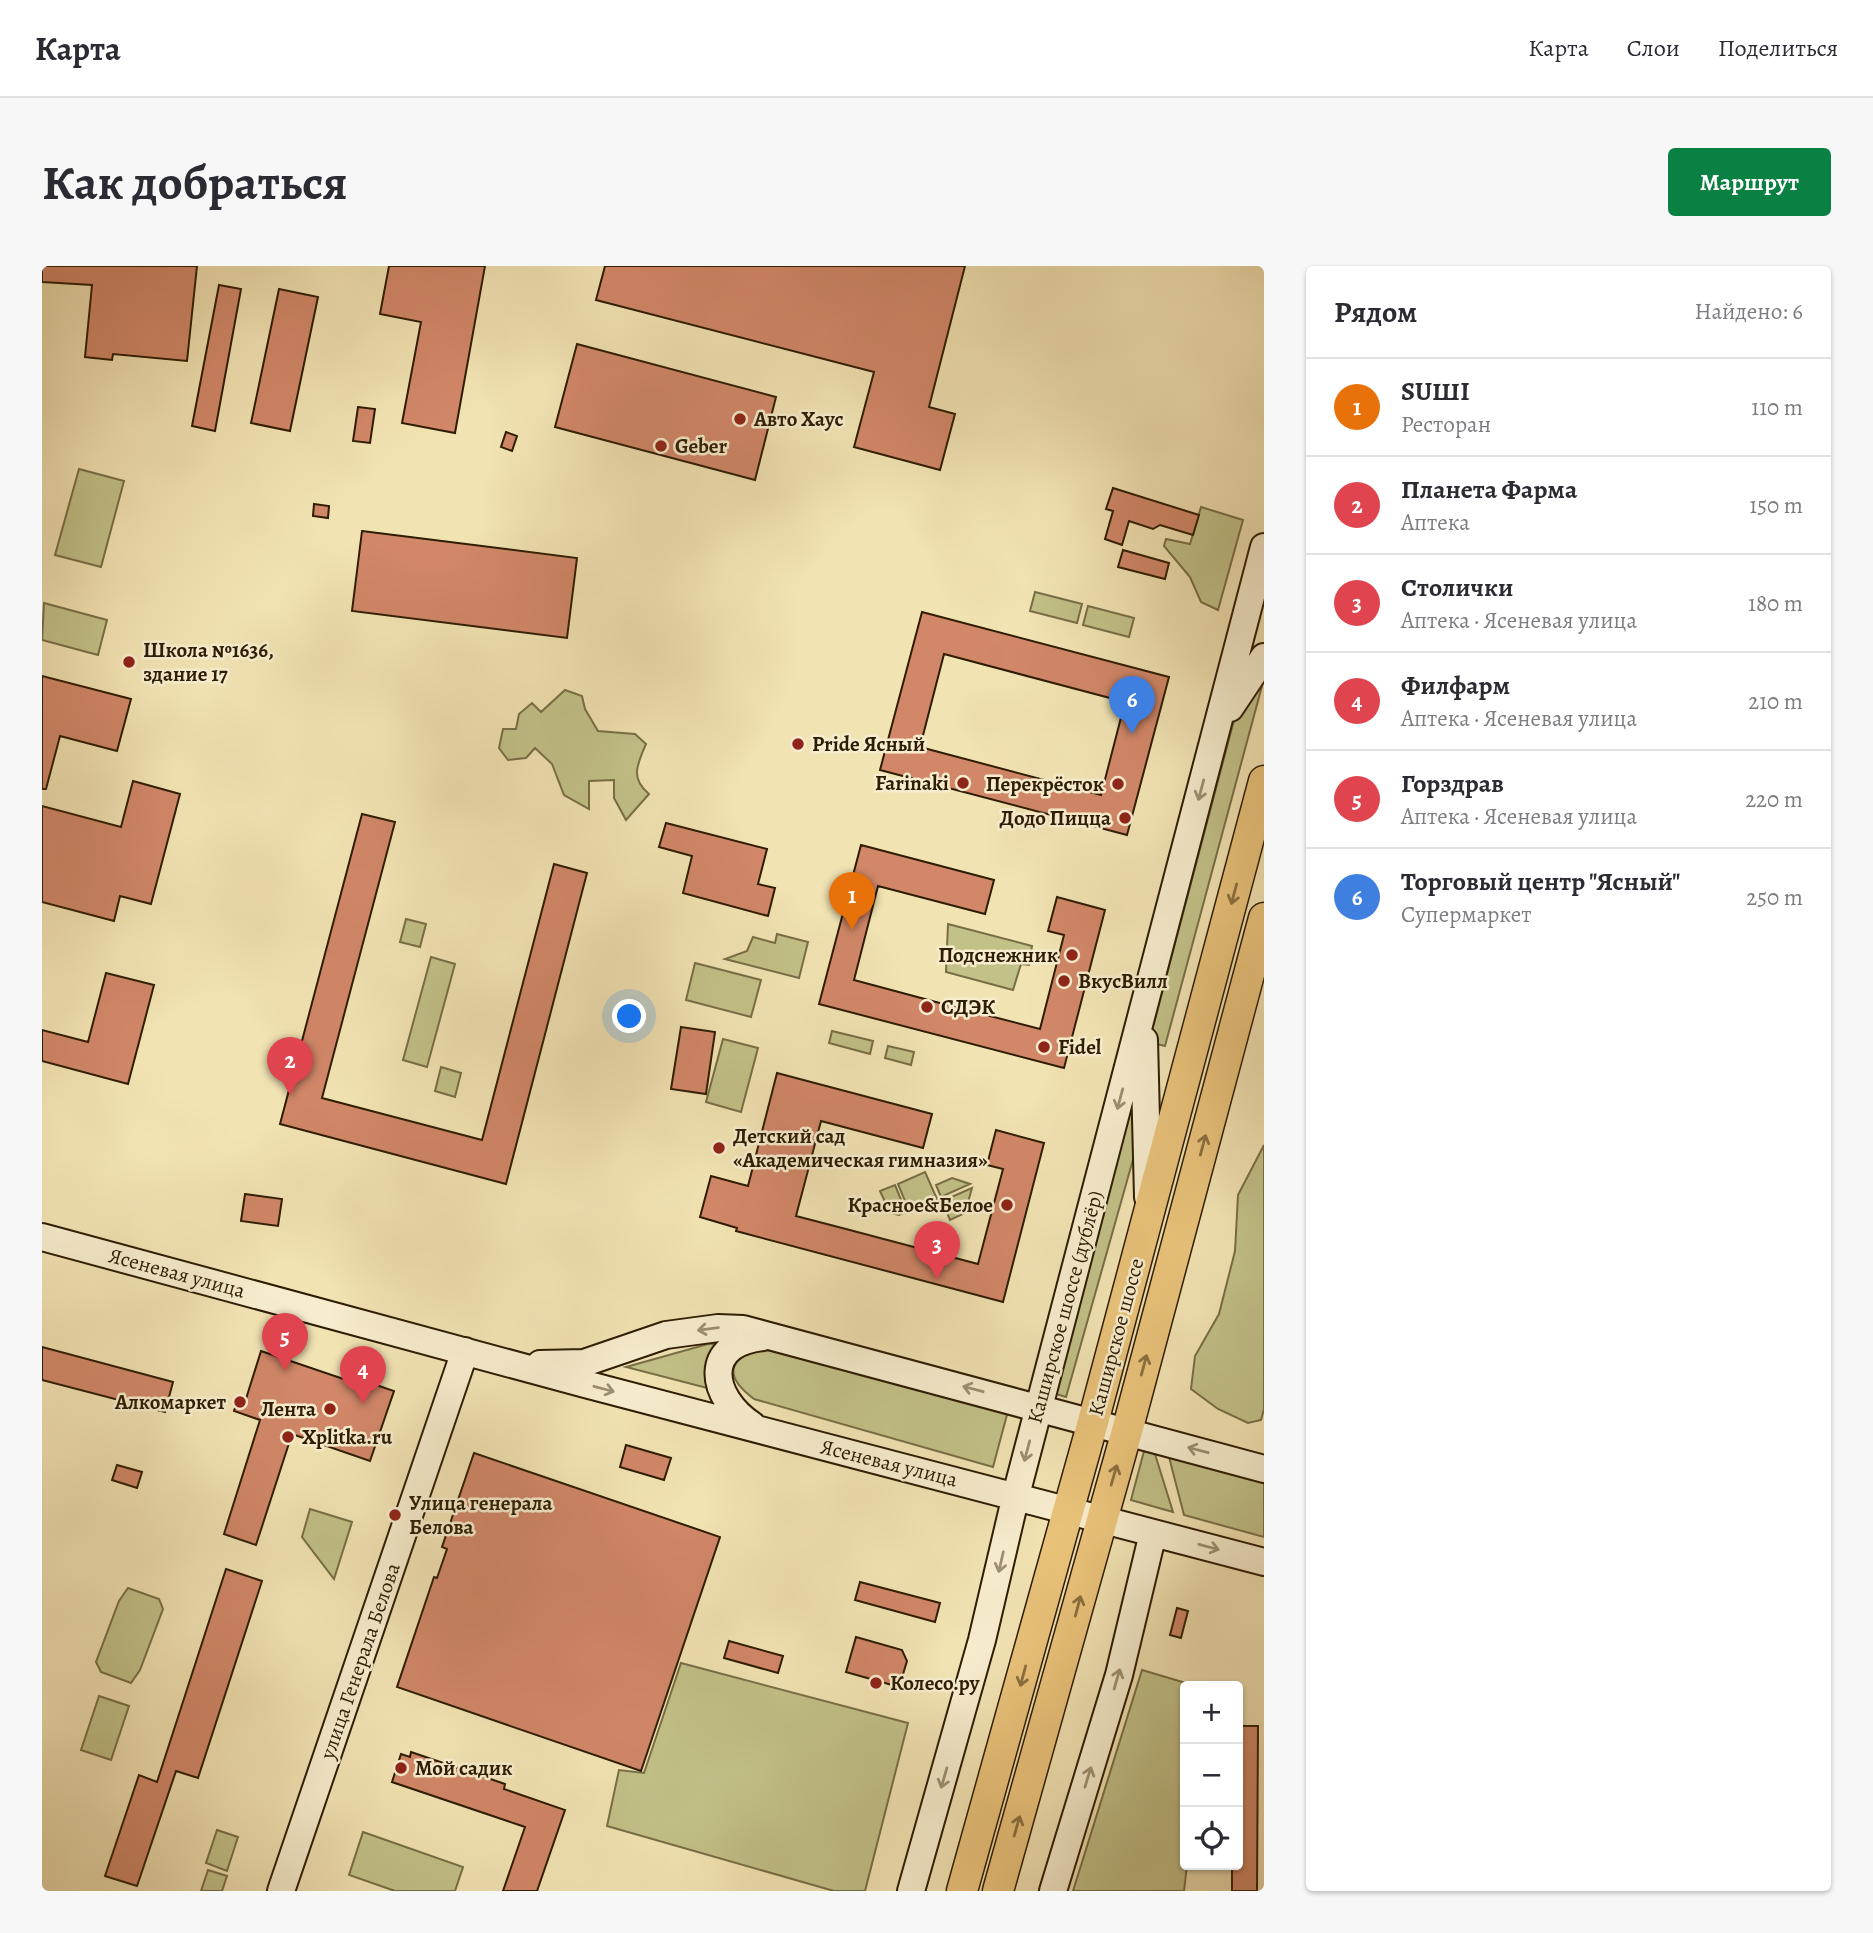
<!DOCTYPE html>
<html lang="ru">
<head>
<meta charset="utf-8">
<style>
	:root { --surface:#fff; --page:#f7f7f7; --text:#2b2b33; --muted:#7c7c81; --line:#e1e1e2; --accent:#0b8043 }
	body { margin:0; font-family:Alegreya,serif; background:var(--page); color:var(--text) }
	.controls { position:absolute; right:21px; bottom:21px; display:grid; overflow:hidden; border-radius:7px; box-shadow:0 2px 5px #0004 }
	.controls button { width:63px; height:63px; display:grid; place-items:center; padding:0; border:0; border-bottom:2px solid var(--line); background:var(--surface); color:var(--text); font:35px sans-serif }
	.you { position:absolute; left:588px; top:751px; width:24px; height:24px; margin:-18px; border:5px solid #fff; border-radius:50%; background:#1a73e8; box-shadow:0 0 0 10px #1a73e833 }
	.badge { display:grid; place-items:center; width:46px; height:46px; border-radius:50%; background:var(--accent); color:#fff; font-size:23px; font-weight:700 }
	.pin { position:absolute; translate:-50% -58px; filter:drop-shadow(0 2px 4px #0008) }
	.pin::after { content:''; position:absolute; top:37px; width:24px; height:21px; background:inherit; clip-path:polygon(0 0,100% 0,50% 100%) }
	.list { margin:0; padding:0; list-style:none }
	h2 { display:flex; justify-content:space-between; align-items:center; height:91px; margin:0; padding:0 28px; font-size:30px }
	h2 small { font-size:23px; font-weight:400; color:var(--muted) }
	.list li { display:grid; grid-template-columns:46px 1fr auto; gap:21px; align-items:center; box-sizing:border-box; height:98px; padding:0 28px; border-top:2px solid var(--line) }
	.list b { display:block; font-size:26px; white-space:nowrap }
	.list p { margin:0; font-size:23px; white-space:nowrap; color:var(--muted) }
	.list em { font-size:23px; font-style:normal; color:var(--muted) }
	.icon { flex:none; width:38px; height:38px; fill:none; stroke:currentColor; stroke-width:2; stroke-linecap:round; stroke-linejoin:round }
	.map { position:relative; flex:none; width:1222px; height:1625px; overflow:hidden; border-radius:7px }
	header { display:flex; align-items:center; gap:42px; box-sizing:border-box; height:98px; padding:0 35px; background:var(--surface); border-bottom:2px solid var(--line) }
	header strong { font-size:33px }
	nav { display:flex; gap:38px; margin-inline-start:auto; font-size:24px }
	.intro { display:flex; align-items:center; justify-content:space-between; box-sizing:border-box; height:168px; padding:0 42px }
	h1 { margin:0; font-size:49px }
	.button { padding:18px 32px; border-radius:7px; background:var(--accent); color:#fff; font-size:24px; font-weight:700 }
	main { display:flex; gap:42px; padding:0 42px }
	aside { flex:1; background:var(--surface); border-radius:7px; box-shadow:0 2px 5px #0004 }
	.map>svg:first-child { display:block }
</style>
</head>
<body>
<header>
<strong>Карта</strong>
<nav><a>Карта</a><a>Слои</a><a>Поделиться</a></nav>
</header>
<div class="intro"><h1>Как добраться</h1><a class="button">Маршрут</a></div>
<main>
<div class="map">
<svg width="1222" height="1625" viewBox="0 0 1222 1625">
	<rect width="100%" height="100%" fill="#f2e3b3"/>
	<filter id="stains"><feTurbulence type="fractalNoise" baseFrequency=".00286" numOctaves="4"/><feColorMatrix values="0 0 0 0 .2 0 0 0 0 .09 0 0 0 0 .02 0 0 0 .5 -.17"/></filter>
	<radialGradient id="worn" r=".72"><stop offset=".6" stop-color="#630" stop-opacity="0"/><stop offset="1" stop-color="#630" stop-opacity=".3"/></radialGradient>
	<path fill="#c2c188" stroke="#786e46" stroke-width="2" d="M 37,203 L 82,215 L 59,301 L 13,289 Z
		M 1159,241 L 1201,254 L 1176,344 L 1159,336 L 1148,311 L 1122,280 L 1124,273 L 1148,278 Z
		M 993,326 L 1040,338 L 1035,357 L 988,345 Z
		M 2,337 L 65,354 L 56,389 L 0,374 Z
		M 1046,340 L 1092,352 L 1087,371 L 1041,359 Z
		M 1210,416 L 1220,420 L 1123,780 L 1107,776 L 1196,439 Z
		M 523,424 L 540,430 L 543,443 L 556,465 L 593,468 L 604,478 C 595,499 588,512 607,528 L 584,554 L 572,532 L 572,514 L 547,515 L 547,543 L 522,529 L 510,498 L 493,482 L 484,492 L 466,494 L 457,482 L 461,463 L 474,463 L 477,448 L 490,437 L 499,446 Z
		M 364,653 L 384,658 L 378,681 L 358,676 Z
		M 906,658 L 990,680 L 987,699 L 979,698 L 971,724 L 904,706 Z
		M 735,668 L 766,676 L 757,712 L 683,693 L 705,685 L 711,671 L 733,677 Z
		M 389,691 L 413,698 L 385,801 L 361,794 Z
		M 653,697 L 719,714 L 709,751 L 644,734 Z
		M 790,765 L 831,775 L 828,788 L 787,777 Z
		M 681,773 L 716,782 L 699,846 L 664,836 Z
		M 846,780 L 872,786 L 869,799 L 843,792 Z
		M 399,801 L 419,807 L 413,831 L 393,825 Z
		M 1091,841 L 1094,883 L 1024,1131 L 1014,1128 L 1087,844 Z
		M 1222,879 L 1222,1143 L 1219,1154 L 1206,1157 L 1176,1143 L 1149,1123 L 1153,1090 L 1177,1048 L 1193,985 L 1196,929 Z
		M 883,906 L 895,933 L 867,945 L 856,918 Z
		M 910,912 L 928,918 L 899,931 L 894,919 Z
		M 853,919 L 864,946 L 857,949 L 848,947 L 838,925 Z
		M 930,922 L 923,947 L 908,954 L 900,935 Z
		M 666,1078 L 676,1078 L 669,1123 L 584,1101 Z
		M 725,1079 L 966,1145 L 951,1201 L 712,1133 C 677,1107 690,1091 725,1079 Z
		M 1102,1185 L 1113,1188 L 1131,1246 L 1089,1234 Z
		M 1127,1191 L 1222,1216 L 1222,1271 L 1142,1249 Z
		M 268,1243 L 310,1256 L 292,1313 L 260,1271 Z
		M 86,1322 L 117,1333 L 121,1343 L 98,1404 L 89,1417 L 59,1406 L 54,1396 L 77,1335 Z
		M 639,1397 L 866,1457 L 823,1625 L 792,1625 L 565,1560 L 577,1504 L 602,1507 Z
		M 1100,1404 L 1154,1420 L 1143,1420 L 1145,1599 L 1142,1625 L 1031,1625 Z
		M 57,1430 L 87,1440 L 69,1494 L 39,1484 Z
		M 175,1564 L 196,1571 L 185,1605 L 164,1597 Z
		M 321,1566 L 421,1601 L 413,1625 L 353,1625 L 307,1609 Z
		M 166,1604 L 185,1610 L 180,1625 L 159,1625 Z"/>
	<path fill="#d18768" stroke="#2e1c03" stroke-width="2" fill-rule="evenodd" d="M 0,0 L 155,0 L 145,95 L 71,88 L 70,94 L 43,91 L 50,19 L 0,16 Z
		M 347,0 L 443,0 L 413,167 L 360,157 L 379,56 L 338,48 Z
		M 563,0 L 923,0 L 887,141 L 913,148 L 898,204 L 812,181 L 832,106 L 554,34 Z
		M 177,19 L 199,23 L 173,165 L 150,160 Z
		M 237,23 L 276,31 L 248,165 L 209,157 Z
		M 535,78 L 734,131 L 713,214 L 513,161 Z
		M 316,141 L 333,143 L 328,177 L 311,175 Z
		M 464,166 L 475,170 L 470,185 L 459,181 Z
		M 1071,222 L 1157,249 L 1151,269 L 1118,259 L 1111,263 L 1087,255 L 1080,279 L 1063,273 L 1071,245 L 1064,243 Z
		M 272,238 L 287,240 L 286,252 L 271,250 Z
		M 320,265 L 535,292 L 525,372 L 310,345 Z
		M 1081,284 L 1127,297 L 1123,313 L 1076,301 Z
		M 880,346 L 1127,411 L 1085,569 L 838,504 ZM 902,388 L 1083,436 L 1059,529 L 878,481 Z
		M 0,410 L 89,433 L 75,485 L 18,470 L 4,523 L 0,523 Z
		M 91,515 L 138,528 L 109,638 L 78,630 L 72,655 L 0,636 L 0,540 L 79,561 Z
		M 320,548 L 353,556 L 280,832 L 440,874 L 512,598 L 545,607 L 464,918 L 238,858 Z
		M 624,557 L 725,583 L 716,618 L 733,622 L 726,650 L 641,627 L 650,590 L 617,581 Z
		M 819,579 L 952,614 L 943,648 L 836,620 L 812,714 L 894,736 L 998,763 L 1022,669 L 1006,665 L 1015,631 L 1063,644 L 1022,802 L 777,738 Z
		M 64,707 L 112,719 L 86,818 L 0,795 L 0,764 L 46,776 Z
		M 639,761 L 673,766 L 664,828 L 629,823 Z
		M 735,807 L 890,848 L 881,882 L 779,855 L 754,950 L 804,963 L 936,998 L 961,903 L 945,899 L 954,864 L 1002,877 L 961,1036 L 694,965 L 695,962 L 658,951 L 669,910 L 706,920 Z
		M 203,928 L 240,933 L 236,960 L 199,955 Z
		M 0,1081 L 131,1116 L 123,1146 L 0,1114 Z
		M 219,1085 L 322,1120 L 323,1115 L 352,1125 L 328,1195 L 250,1168 L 214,1279 L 182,1268 L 218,1154 L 192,1145 L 196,1134 L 203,1136 Z
		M 584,1179 L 629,1192 L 622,1214 L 578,1201 Z
		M 432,1187 L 678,1271 L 599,1505 L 355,1421 L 392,1311 L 395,1312 L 405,1283 L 400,1281 Z
		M 75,1199 L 100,1206 L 95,1222 L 70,1214 Z
		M 184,1303 L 220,1315 L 156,1512 L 134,1505 L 95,1620 L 63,1610 L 97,1509 L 115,1516 Z
		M 818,1316 L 898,1337 L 893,1356 L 813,1334 Z
		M 1135,1342 L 1146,1345 L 1139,1372 L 1128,1369 Z
		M 814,1371 L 860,1384 L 865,1395 L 857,1421 L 804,1406 Z
		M 687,1375 L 741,1390 L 736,1407 L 682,1392 Z
		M 1196,1460 L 1216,1460 L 1215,1625 L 1190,1625 L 1190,1599 L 1196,1599 Z
		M 369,1486 L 463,1518 L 462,1523 L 523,1544 L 495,1625 L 461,1625 L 483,1561 L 350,1516 L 359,1488 L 368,1491 Z"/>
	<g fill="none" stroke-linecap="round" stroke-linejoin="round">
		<g stroke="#2e1c03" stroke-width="30">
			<path id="secondary" d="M 1188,442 L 1222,391
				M 1102,774 L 1106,931
				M 0,971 L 543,1118 L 1222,1296
				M 498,1098 L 542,1097 L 624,1069 L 676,1062 L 701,1063 L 1222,1203
				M 710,1159 C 668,1131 659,1078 721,1071
				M 239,1625 L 423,1085
				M 869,1625 L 940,1374 L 974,1229 L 1222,281
				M 1011,1625 L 1077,1409 L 1111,1267"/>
		</g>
		<g stroke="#2e1c03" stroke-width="33">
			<path id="primary" d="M 920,1625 L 1051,1156 L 1222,515
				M 956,1625 L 1085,1165 L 1222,652"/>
		</g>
		<use href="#secondary" stroke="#f7edce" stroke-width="26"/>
		<use href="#primary" stroke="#e9c27a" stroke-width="30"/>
	</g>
	<defs><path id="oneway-shaft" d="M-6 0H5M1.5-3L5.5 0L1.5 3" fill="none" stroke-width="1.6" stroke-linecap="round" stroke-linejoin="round" transform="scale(1.75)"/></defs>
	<g stroke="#9d8f73">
		<use href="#oneway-shaft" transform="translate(1159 524) rotate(105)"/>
		<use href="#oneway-shaft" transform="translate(1078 833) rotate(105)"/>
		<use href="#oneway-shaft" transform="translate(666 1063) rotate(173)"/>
		<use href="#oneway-shaft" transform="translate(562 1123) rotate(15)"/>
		<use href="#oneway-shaft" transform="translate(931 1123) rotate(-165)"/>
		<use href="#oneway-shaft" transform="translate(1156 1184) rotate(-165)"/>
		<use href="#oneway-shaft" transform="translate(985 1185) rotate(105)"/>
		<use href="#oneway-shaft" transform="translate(1167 1281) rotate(15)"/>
		<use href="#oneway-shaft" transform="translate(959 1296) rotate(103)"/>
		<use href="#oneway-shaft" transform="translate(1075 1413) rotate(-74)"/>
		<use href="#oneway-shaft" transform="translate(1046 1511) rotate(-73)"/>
		<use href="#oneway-shaft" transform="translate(902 1512) rotate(106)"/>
	</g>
	<g stroke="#8c6f3e">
		<use href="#oneway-shaft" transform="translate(1192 628) rotate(105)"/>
		<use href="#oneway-shaft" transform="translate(1161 879) rotate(-75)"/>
		<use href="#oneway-shaft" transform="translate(1102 1099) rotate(-75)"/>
		<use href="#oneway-shaft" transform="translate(1072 1209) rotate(-74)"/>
		<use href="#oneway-shaft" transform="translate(1036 1340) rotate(-75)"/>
		<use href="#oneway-shaft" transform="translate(981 1410) rotate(105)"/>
		<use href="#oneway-shaft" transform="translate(975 1560) rotate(-74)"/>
	</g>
	<g fill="#8f2418" stroke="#f7edce" stroke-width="2.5">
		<circle cx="698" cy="153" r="7"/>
		<circle cx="619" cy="180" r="7"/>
		<circle cx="87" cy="396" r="7"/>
		<circle cx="756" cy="478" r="7"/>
		<circle cx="921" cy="517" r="7"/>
		<circle cx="1076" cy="518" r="7"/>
		<circle cx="1083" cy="552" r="7"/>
		<circle cx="1030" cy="689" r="7"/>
		<circle cx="1022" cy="715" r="7"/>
		<circle cx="885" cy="741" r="7"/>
		<circle cx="1002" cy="781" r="7"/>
		<circle cx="677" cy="882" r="7"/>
		<circle cx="965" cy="939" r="7"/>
		<circle cx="198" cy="1136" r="7"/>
		<circle cx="288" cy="1143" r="7"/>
		<circle cx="246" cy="1171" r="7"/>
		<circle cx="353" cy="1249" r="7"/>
		<circle cx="834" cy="1417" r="7"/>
		<circle cx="359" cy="1502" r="7"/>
	</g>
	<g text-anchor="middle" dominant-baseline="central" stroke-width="5" stroke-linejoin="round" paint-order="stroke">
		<g font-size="21" font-weight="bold" fill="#2e1c03" stroke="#f7edce" text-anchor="start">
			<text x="712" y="153">Авто Хаус</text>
			<text x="633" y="180">Geber</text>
			<text x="101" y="384">Школа №1636,<tspan x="101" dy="24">здание 17</tspan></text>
			<text x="770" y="478">Pride Ясный</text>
			<text x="907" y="517" text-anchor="end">Farinaki</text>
			<text x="1062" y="518" text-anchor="end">Перекрёсток</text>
			<text x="1069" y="552" text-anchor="end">Додо Пицца</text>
			<text x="1016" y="689" text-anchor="end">Подснежник</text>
			<text x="1036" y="715">ВкусВилл</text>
			<text x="899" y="741">СДЭК</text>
			<text x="1016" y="781">Fidel</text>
			<text x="691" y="870">Детский сад<tspan x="691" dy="24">«Академическая гимназия»</tspan></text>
			<text x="951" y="939" text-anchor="end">Красное&amp;Белое</text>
			<text x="184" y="1136" text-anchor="end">Алкомаркет</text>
			<text x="274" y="1143" text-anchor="end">Лента</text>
			<text x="260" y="1171">Xplitka.ru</text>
			<text x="367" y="1237">Улица генерала<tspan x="367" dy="24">Белова</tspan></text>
			<text x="848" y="1417">Колесо.ру</text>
			<text x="373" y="1502">Мой садик</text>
		</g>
		<g font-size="21" fill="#2e1c03" stroke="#f7edce">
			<text transform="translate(135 1007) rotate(15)">Ясеневая улица</text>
			<text transform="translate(1023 1041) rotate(-75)">Каширское шоссе (дублёр)</text>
			<text transform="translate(1074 1071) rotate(-75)">Каширское шоссе</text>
			<text transform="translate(847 1197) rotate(14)">Ясеневая улица</text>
			<text transform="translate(318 1395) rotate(-71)">улица Генерала Белова</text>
		</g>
	</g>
	<rect width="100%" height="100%" filter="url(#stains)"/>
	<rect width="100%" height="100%" fill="url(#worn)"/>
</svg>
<div class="controls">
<button>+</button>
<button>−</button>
<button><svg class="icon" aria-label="locate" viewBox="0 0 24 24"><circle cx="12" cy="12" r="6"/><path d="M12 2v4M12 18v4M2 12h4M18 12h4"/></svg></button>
</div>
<div class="you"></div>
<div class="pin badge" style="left:810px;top:664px;background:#e8710a">1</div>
<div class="pin badge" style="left:248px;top:829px;background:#e0444e">2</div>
<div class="pin badge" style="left:895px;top:1013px;background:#e0444e">3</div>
<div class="pin badge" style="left:321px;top:1138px;background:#e0444e">4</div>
<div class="pin badge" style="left:243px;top:1105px;background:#e0444e">5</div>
<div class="pin badge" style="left:1090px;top:468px;background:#3f7fe0">6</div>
</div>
<aside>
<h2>Рядом<small>Найдено: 6</small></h2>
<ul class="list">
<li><span class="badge" style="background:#e8710a">1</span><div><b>SUШI</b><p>Ресторан</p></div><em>110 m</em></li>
<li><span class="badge" style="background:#e0444e">2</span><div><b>Планета Фарма</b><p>Аптека</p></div><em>150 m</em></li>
<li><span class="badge" style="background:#e0444e">3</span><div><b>Столички</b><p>Аптека · Ясеневая улица</p></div><em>180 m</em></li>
<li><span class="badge" style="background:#e0444e">4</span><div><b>Филфарм</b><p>Аптека · Ясеневая улица</p></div><em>210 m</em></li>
<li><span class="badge" style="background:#e0444e">5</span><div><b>Горздрав</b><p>Аптека · Ясеневая улица</p></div><em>220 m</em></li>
<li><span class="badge" style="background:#3f7fe0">6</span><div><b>Торговый центр &quot;Ясный&quot;</b><p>Супермаркет</p></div><em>250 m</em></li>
</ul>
</aside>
</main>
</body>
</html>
